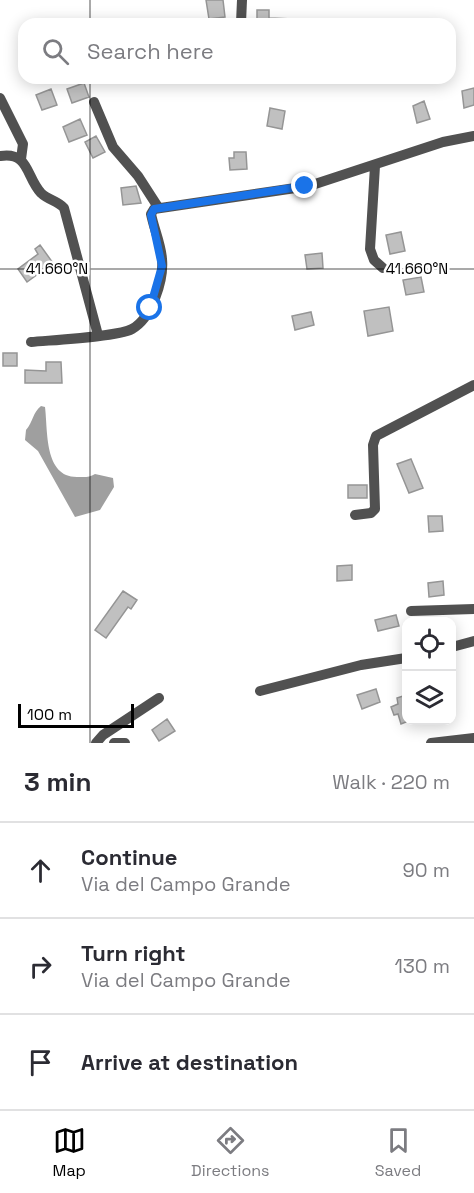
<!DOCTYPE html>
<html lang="en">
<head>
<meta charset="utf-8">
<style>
	:root { --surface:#fff; --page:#f2f2f3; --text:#2b2b33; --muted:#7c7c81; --line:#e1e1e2; --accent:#000 }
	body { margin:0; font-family:"Space Grotesk",sans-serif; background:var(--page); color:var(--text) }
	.controls { position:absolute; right:18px; bottom:18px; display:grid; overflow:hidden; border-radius:12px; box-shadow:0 3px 15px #0003 }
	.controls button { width:54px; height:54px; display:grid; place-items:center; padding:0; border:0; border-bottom:2px solid var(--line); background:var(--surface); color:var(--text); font:30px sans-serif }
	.scale { position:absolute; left:18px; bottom:15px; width:116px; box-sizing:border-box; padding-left:6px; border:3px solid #000; border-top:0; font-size:16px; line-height:21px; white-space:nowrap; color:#000; -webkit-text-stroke:4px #fff; paint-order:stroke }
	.stop { position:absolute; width:18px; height:18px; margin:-14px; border:4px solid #1a73e8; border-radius:50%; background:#fff }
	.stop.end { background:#1a73e8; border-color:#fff; box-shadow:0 2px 6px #0008 }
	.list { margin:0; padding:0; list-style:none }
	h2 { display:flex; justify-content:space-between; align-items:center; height:78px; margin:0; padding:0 24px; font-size:26px }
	h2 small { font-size:20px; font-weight:400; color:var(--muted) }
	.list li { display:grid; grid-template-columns:39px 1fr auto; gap:18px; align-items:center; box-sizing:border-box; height:96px; padding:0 24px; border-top:2px solid var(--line) }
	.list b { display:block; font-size:22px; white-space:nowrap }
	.list p { margin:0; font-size:20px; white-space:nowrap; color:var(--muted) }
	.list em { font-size:20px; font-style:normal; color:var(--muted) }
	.icon { flex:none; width:33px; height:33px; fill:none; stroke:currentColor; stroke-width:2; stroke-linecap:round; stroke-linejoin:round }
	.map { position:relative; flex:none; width:474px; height:743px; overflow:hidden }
	.search { position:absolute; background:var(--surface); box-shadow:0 3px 15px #0003; left:18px; right:18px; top:18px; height:66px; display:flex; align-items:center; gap:15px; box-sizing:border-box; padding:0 21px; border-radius:18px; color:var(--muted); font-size:22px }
	.sheet { height:366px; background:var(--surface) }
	nav { display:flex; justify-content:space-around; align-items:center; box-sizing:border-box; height:84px; border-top:2px solid var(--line); background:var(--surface); font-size:16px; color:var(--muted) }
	nav a { display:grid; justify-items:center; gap:3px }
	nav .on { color:var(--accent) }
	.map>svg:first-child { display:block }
</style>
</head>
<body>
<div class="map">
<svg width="474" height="743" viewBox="0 0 474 743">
	<rect width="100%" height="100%" fill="#fff"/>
	<path fill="#9f9f9f" d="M 41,406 L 45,407 C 48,431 44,477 77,477 C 84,477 89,478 95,474 L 113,478 L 114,487 L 100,510 L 75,517 L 38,451 L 25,440 L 26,430 C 33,422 33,412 41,406 Z"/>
	<path fill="#c0c0c0" stroke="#959595" stroke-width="1.5" d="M 206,0 L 223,0 L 225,17 L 209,19 Z
		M 257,10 L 269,10 L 269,18 L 293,19 L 293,24 L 257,24 Z
		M 84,83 L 89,97 L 72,103 L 67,89 Z
		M 474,88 L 474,105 L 464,108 L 462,91 Z
		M 51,89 L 57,105 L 42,110 L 36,95 Z
		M 424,101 L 430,119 L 417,123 L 413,106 Z
		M 270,108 L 285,111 L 282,129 L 267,126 Z
		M 80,119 L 87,135 L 69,142 L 63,127 Z
		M 96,136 L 105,152 L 93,158 L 85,142 Z
		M 234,152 L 246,152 L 247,169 L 230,170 L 229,158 L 234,158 Z
		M 136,186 L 141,203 L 123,205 L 121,188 Z
		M 401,232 L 405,251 L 390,254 L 386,235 Z
		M 40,245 L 53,263 L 27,282 L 18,269 L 38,254 L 35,249 Z
		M 322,253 L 323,268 L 307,269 L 305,255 Z
		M 421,277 L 424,292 L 406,295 L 403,280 Z
		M 389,307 L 393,331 L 368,336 L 364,311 Z
		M 311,312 L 314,325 L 295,330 L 292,316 Z
		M 3,353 L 17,353 L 17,366 L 3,366 Z
		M 46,362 L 61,362 L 62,383 L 25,383 L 25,370 L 46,371 Z
		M 411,459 L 423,488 L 409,493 L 397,464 Z
		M 348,485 L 367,485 L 367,498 L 348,498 Z
		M 428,516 L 442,516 L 443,531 L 429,532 Z
		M 352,565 L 352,580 L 337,581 L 337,566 Z
		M 443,581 L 444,595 L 429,597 L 428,583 Z
		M 123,591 L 137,600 L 131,609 L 128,607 L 106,638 L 95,630 Z
		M 396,615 L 399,626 L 378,631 L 375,620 Z
		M 376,689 L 380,702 L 362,709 L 357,695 Z
		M 406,695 L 406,722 L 401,724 L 398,714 L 394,715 L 391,707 L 398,704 L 397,698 Z
		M 167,719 L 175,731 L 159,741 L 152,730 Z"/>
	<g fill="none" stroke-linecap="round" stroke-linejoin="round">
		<path stroke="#515151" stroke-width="10" d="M 241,23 L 242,0
			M 0,98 L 23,144 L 21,159
			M 94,102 L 113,147 L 138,176 L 158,207
			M 0,156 C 29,151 26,177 41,193 C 48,200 58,201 64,208 L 98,335
			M 375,166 L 370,249 L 374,260 L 383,268
			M 31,342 C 52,340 117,337 132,329 C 152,318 164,280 162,259 C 161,244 154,229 151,214 L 154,209 L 309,186 L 443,142 L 474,136
			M 355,515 L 371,513 L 375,509 L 373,445 L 376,436 L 474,385
			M 411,611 L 474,609
			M 452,647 L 474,641
			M 260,691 L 361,665 L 406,658
			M 96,743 L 103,735 L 159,698
			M 114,743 L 125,743
			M 431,743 L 474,738"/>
	</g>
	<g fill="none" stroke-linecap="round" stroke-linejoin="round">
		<path stroke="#1a73e8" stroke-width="8" d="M 150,308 L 162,266 L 151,215 L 154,209 L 305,186"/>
	</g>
	<path fill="none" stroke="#000" stroke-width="1.5" stroke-opacity="0.45" d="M 90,0 L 90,24M 90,78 L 90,743M 0,269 L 474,269"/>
	<g font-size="15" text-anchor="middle" fill="#000" stroke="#fff" stroke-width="5" stroke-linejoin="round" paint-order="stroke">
		<text x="57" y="274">41.660°N</text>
		<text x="417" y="274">41.660°N</text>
	</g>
</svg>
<div class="controls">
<button><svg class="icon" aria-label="locate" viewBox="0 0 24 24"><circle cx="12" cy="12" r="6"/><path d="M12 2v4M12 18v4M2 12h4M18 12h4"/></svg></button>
<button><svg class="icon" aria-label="layers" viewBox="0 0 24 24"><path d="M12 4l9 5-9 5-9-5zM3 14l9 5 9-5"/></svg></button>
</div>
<div class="scale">100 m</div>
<div class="stop" style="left:150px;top:308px"></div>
<div class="stop end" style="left:305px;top:186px"></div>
<div class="search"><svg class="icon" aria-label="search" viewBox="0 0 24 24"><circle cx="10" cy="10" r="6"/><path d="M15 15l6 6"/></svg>Search here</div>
</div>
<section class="sheet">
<h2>3 min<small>Walk · 220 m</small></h2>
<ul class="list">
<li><svg class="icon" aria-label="ahead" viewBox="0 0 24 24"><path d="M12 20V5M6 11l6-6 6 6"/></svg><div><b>Continue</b><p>Via del Campo Grande</p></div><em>90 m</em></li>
<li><svg class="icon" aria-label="right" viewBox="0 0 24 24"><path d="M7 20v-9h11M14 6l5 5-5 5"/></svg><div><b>Turn right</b><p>Via del Campo Grande</p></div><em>130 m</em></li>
<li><svg class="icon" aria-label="arrive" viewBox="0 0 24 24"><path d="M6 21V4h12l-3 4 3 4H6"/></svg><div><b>Arrive at destination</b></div></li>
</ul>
</section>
<nav>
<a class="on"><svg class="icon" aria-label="map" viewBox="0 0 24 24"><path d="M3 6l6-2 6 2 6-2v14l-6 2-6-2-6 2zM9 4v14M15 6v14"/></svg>Map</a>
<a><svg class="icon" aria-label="directions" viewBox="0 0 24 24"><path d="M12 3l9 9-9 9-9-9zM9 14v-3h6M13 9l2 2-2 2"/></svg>Directions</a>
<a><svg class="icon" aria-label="saved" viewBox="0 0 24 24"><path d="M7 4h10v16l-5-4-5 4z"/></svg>Saved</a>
</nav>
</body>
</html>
